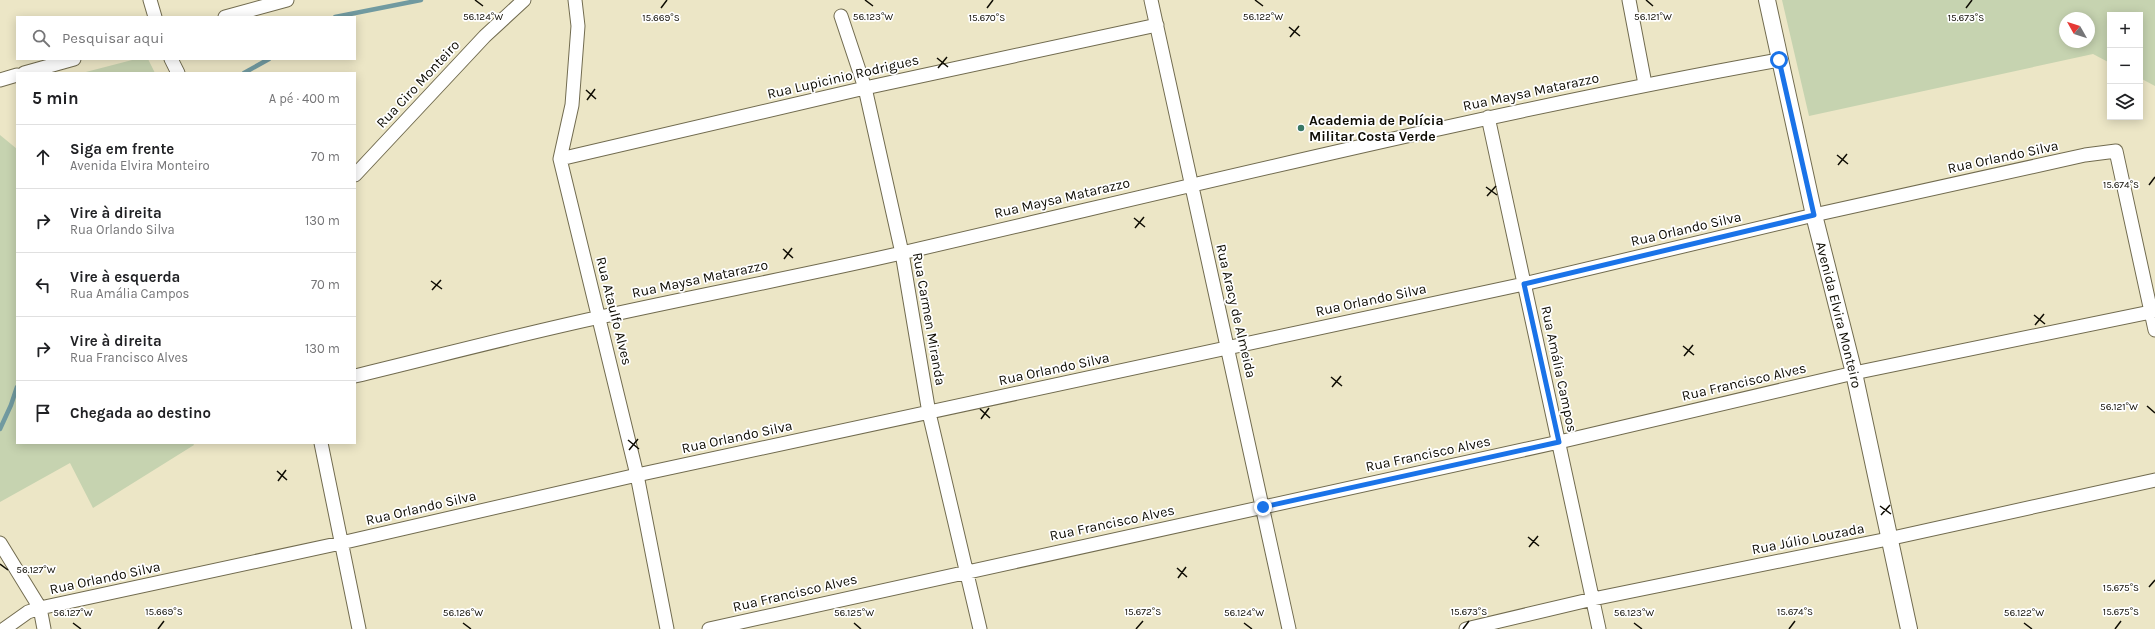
<!DOCTYPE html>
<html lang="pt">
<head>
<meta charset="utf-8">
<style>
	:root { --surface:#fff; --page:#f2f2f2; --text:#202124; --muted:#757577; --line:#e0e0e0 }
	body { margin:0; font-family:Karla,sans-serif; background:var(--page); color:var(--text) }
	.controls { position:absolute; right:12px; top:12px; display:grid; overflow:hidden; border-radius:0px; box-shadow:0 2px 10px #0003 }
	.controls button { width:36px; height:36px; display:grid; place-items:center; padding:0; border:0; border-bottom:1px solid var(--line); background:var(--surface); color:var(--text); font:20px sans-serif }
	.compass { position:absolute; left:2059px; top:12px; width:36px; height:36px; border-radius:50%; background:var(--surface); box-shadow:0 2px 10px #0003; rotate:309deg }
	.stop { position:absolute; width:12px; height:12px; margin:-9px; border:3px solid #1a73e8; border-radius:50%; background:#fff }
	.stop.end { background:#1a73e8; border-color:#fff; box-shadow:0 1px 4px #0008 }
	.list { margin:0; padding:0; list-style:none }
	h2 { display:flex; justify-content:space-between; align-items:center; height:52px; margin:0; padding:0 16px; font-size:17px }
	h2 small { font-size:13px; font-weight:400; color:var(--muted) }
	.list li { display:grid; grid-template-columns:26px 1fr auto; gap:12px; align-items:center; box-sizing:border-box; height:64px; padding:0 16px; border-top:1px solid var(--line) }
	.list b { display:block; font-size:15px; white-space:nowrap }
	.list p { margin:0; font-size:13px; white-space:nowrap; color:var(--muted) }
	.list em { font-size:13px; font-style:normal; color:var(--muted) }
	.icon { flex:none; width:22px; height:22px; fill:none; stroke:currentColor; stroke-width:2; stroke-linecap:round; stroke-linejoin:round }
	.map { position:relative; flex:none; width:2155px; height:629px; overflow:hidden }
	.search { position:absolute; background:var(--surface); box-shadow:0 2px 10px #0003; left:16px; top:16px; width:340px; height:44px; display:flex; align-items:center; gap:10px; box-sizing:border-box; padding:0 14px; border-radius:0px; color:var(--muted); font-size:15px }
	.panel { position:absolute; background:var(--surface); box-shadow:0 2px 10px #0003; left:16px; top:72px; width:340px; height:372px; border-radius:0px }
	.map>svg:first-child { display:block }
</style>
</head>
<body>
<div class="map">
<svg width="2155" height="629" viewBox="0 0 2155 629">
	<rect width="100%" height="100%" fill="#ece6c6"/>
	<path fill="#c6d3b0" fill-rule="evenodd" d="M 1782,0 L 2155,0 L 2155,86 L 2140,78 L 2140,15 L 2110,15 L 2110,63 L 2093,54 L 1809,116 ZM 2065,18 L 2089,18 L 2089,42 L 2065,42 Z
		M 136,59 L 148,59 L 155,73 L 82,73 Z
		M 0,135 L 17,149 L 17,443 L 193,443 L 194,445 L 93,508 L 70,463 L 0,502 Z"/>
	<g fill="none" stroke-linecap="round" stroke-linejoin="round">
		<path stroke="#719aa0" stroke-width="4.5" d="M 335,17 L 421,0
			M 244,73 L 269,59
			M 0,429 L 11,405 L 17,387"/>
		<g stroke="#716b4f" stroke-width="15">
			<path id="minor" d="M 150,0 L 155,17
				M 575,0 L 578,26 L 572,105 L 560,159 L 637,475 L 667,629
				M 1151,0 L 1289,629
				M 1629,0 L 1645,84
				M 841,16 L 865,88 L 902,253 L 929,413 L 980,629
				M 225,17 L 287,0
				M 171,59 L 178,73
				M 24,73 L 74,59
				M 0,80 L 17,75
				M 1488,117 L 1599,629
				M 560,159 L 865,88 L 1157,25
				M 355,175 L 485,36 L 524,0
				M 355,376 C 438,356 521,334 605,316 C 705,294 806,275 906,252 C 1196,185 1485,113 1779,60
				M 321,443 L 359,629
				M 0,543 L 40,608 L 44,629
				M 4,629 L 28,612 L 40,608 L 341,543 L 637,475 L 1524,284 L 1814,215 L 2085,155 L 2116,151 L 2155,330
				M 709,629 L 1559,442 L 1854,373 L 2155,311
				M 1466,629 L 1593,599 L 1888,539 L 2155,480"/>
		</g>
		<g stroke="#716b4f" stroke-width="18">
			<g id="tertiary">
				<path id="s1" d="M 1767,0 L 1814,215 L 1854,373 L 1909,629"/>
			</g>
		</g>
		<use href="#minor" stroke="#fff" stroke-width="13"/>
		<use href="#tertiary" stroke="#fff" stroke-width="16"/>
	</g>
	<g fill="none" stroke-linecap="round" stroke-linejoin="round">
		<path stroke="#1a73e8" stroke-width="5" d="M 1263,507 L 1559,442 L 1524,284 L 1814,215 L 1779,60"/>
	</g>
	<path fill="none" stroke="#0e0c03" stroke-width="1.5" d="M 475,0 L 483,6M 865,0 L 873,6M 1255,0 L 1263,6M 1646,0 L 1653,6M 661,8 L 667,0M 987,8 L 993,0M 1966,8 L 1972,0M 1289,27 L 1300,36M 1290,37 L 1299,26M 937,58 L 948,67M 938,68 L 947,57M 586,90 L 596,99M 587,100 L 595,89M 1837,155 L 1848,164M 1838,165 L 1847,154M 2149,185 L 2155,177M 1486,187 L 1497,195M 1487,196 L 1496,186M 1134,218 L 1145,227M 1135,228 L 1144,217M 783,249 L 793,258M 784,259 L 792,248M 431,281 L 442,289M 432,290 L 441,280M 2034,315 L 2045,324M 2035,325 L 2044,314M 1683,346 L 1694,355M 1684,356 L 1693,345M 1331,377 L 1342,386M 1332,387 L 1341,376M 2147,406 L 2155,413M 980,409 L 990,418M 981,419 L 989,408M 628,440 L 639,449M 629,450 L 638,439M 277,471 L 287,480M 278,481 L 286,470M 1880,506 L 1891,514M 1881,515 L 1890,505M 1528,537 L 1539,546M 1529,547 L 1538,536M 0,564 L 8,570M 1177,568 L 1187,577M 1178,578 L 1186,567M 2149,587 L 2155,580M 73,623 L 81,629M 463,623 L 471,629M 854,623 L 861,629M 1244,623 L 1252,629M 1634,623 L 1642,629M 2024,623 L 2032,629M 158,629 L 164,621M 1136,629 L 1143,621M 1463,629 L 1469,621M 1789,629 L 1795,621M 2115,629 L 2121,621"/>
	<circle fill="#387765" stroke="#fff" stroke-width="1.5" cx="1301" cy="128" r="4"/>
	<g text-anchor="middle" dominant-baseline="central" stroke-width="3.5" stroke-linejoin="round" paint-order="stroke">
		<g font-size="14" fill="#0e0c03" stroke="#fff">
			<text transform="translate(843 77) rotate(-13)">Rua Lupicinio Rodrigues</text>
			<text transform="translate(418 84) rotate(-47)">Rua Ciro Monteiro</text>
			<text transform="translate(1531 92) rotate(-12)">Rua Maysa Matarazzo</text>
			<text transform="translate(2003 157) rotate(-12)">Rua Orlando Silva</text>
			<text transform="translate(1062 198) rotate(-13)">Rua Maysa Matarazzo</text>
			<text transform="translate(1686 229) rotate(-13)">Rua Orlando Silva</text>
			<text transform="translate(700 279) rotate(-12)">Rua Maysa Matarazzo</text>
			<text transform="translate(1371 300) rotate(-12)">Rua Orlando Silva</text>
			<text transform="translate(614 311) rotate(76)">Rua Ataulfo Alves</text>
			<text transform="translate(1236 311) rotate(77)">Rua Aracy de Almeida</text>
			<text stroke="none"><textPath href="#s1" startOffset="323">Avenida Elvira Monteiro</textPath></text>
			<text transform="translate(929 319) rotate(80)">Rua Carmen Miranda</text>
			<text transform="translate(1054 369) rotate(-12)">Rua Orlando Silva</text>
			<text transform="translate(1559 369) rotate(78)">Rua Amália Campos</text>
			<text transform="translate(1744 382) rotate(-13)">Rua Francisco Alves</text>
			<text transform="translate(737 437) rotate(-12)">Rua Orlando Silva</text>
			<text transform="translate(1428 454) rotate(-12)">Rua Francisco Alves</text>
			<text transform="translate(421 508) rotate(-13)">Rua Orlando Silva</text>
			<text transform="translate(1112 523) rotate(-12)">Rua Francisco Alves</text>
			<text transform="translate(1808 539) rotate(-11)">Rua Júlio Louzada</text>
			<text transform="translate(105 578) rotate(-12)">Rua Orlando Silva</text>
			<text transform="translate(795 593) rotate(-13)">Rua Francisco Alves</text>
		</g>
		<g font-size="14" font-weight="bold" fill="#0e0c03" stroke="#fff" text-anchor="start">
			<text x="1309" y="120">Academia de Polícia<tspan x="1309" dy="16">Militar Costa Verde</tspan></text>
		</g>
	</g>
	<g font-size="10" text-anchor="middle" fill="#0e0c03" stroke="#fff" stroke-width="3.5" stroke-linejoin="round" paint-order="stroke">
		<text x="873" y="20">56.123°W</text>
		<text x="483" y="20">56.124°W</text>
		<text x="1263" y="20">56.122°W</text>
		<text x="1653" y="20">56.121°W</text>
		<text x="661" y="21">15.669°S</text>
		<text x="987" y="21">15.670°S</text>
		<text x="1966" y="21">15.673°S</text>
		<text x="2121" y="188">15.674°S</text>
		<text x="2119" y="410">56.121°W</text>
		<text x="36" y="573">56.127°W</text>
		<text x="2121" y="591">15.675°S</text>
		<text x="164" y="615">15.669°S</text>
		<text x="1143" y="615">15.672°S</text>
		<text x="1469" y="615">15.673°S</text>
		<text x="1795" y="615">15.674°S</text>
		<text x="2121" y="615">15.675°S</text>
		<text x="73" y="616">56.127°W</text>
		<text x="463" y="616">56.126°W</text>
		<text x="854" y="616">56.125°W</text>
		<text x="1244" y="616">56.124°W</text>
		<text x="1634" y="616">56.123°W</text>
		<text x="2024" y="616">56.122°W</text>
	</g>
</svg>
<div class="controls">
<button>+</button>
<button>−</button>
<button><svg class="icon" aria-label="layers" viewBox="0 0 24 24"><path d="M12 4l9 5-9 5-9-5zM3 14l9 5 9-5"/></svg></button>
</div>
<svg class="compass" viewBox="-18 -18 36 36"><path d="M0-13l5 13h-10z" fill="#e53935"/><path d="M0 13l5-13h-10z" fill="#757577"/></svg>
<div class="stop" style="left:1779px;top:60px"></div>
<div class="stop end" style="left:1263px;top:507px"></div>
<div class="search"><svg class="icon" aria-label="search" viewBox="0 0 24 24"><circle cx="10" cy="10" r="6"/><path d="M15 15l6 6"/></svg>Pesquisar aqui</div>
<section class="panel">
<h2>5 min<small>A pé · 400 m</small></h2>
<ul class="list">
<li><svg class="icon" aria-label="ahead" viewBox="0 0 24 24"><path d="M12 20V5M6 11l6-6 6 6"/></svg><div><b>Siga em frente</b><p>Avenida Elvira Monteiro</p></div><em>70 m</em></li>
<li><svg class="icon" aria-label="right" viewBox="0 0 24 24"><path d="M7 20v-9h11M14 6l5 5-5 5"/></svg><div><b>Vire à direita</b><p>Rua Orlando Silva</p></div><em>130 m</em></li>
<li><svg class="icon" aria-label="left" viewBox="0 0 24 24"><path d="M17 20v-9H6M10 6l-5 5 5 5"/></svg><div><b>Vire à esquerda</b><p>Rua Amália Campos</p></div><em>70 m</em></li>
<li><svg class="icon" aria-label="right" viewBox="0 0 24 24"><path d="M7 20v-9h11M14 6l5 5-5 5"/></svg><div><b>Vire à direita</b><p>Rua Francisco Alves</p></div><em>130 m</em></li>
<li><svg class="icon" aria-label="arrive" viewBox="0 0 24 24"><path d="M6 21V4h12l-3 4 3 4H6"/></svg><div><b>Chegada ao destino</b></div></li>
</ul>
</section>
</div>
</body>
</html>
